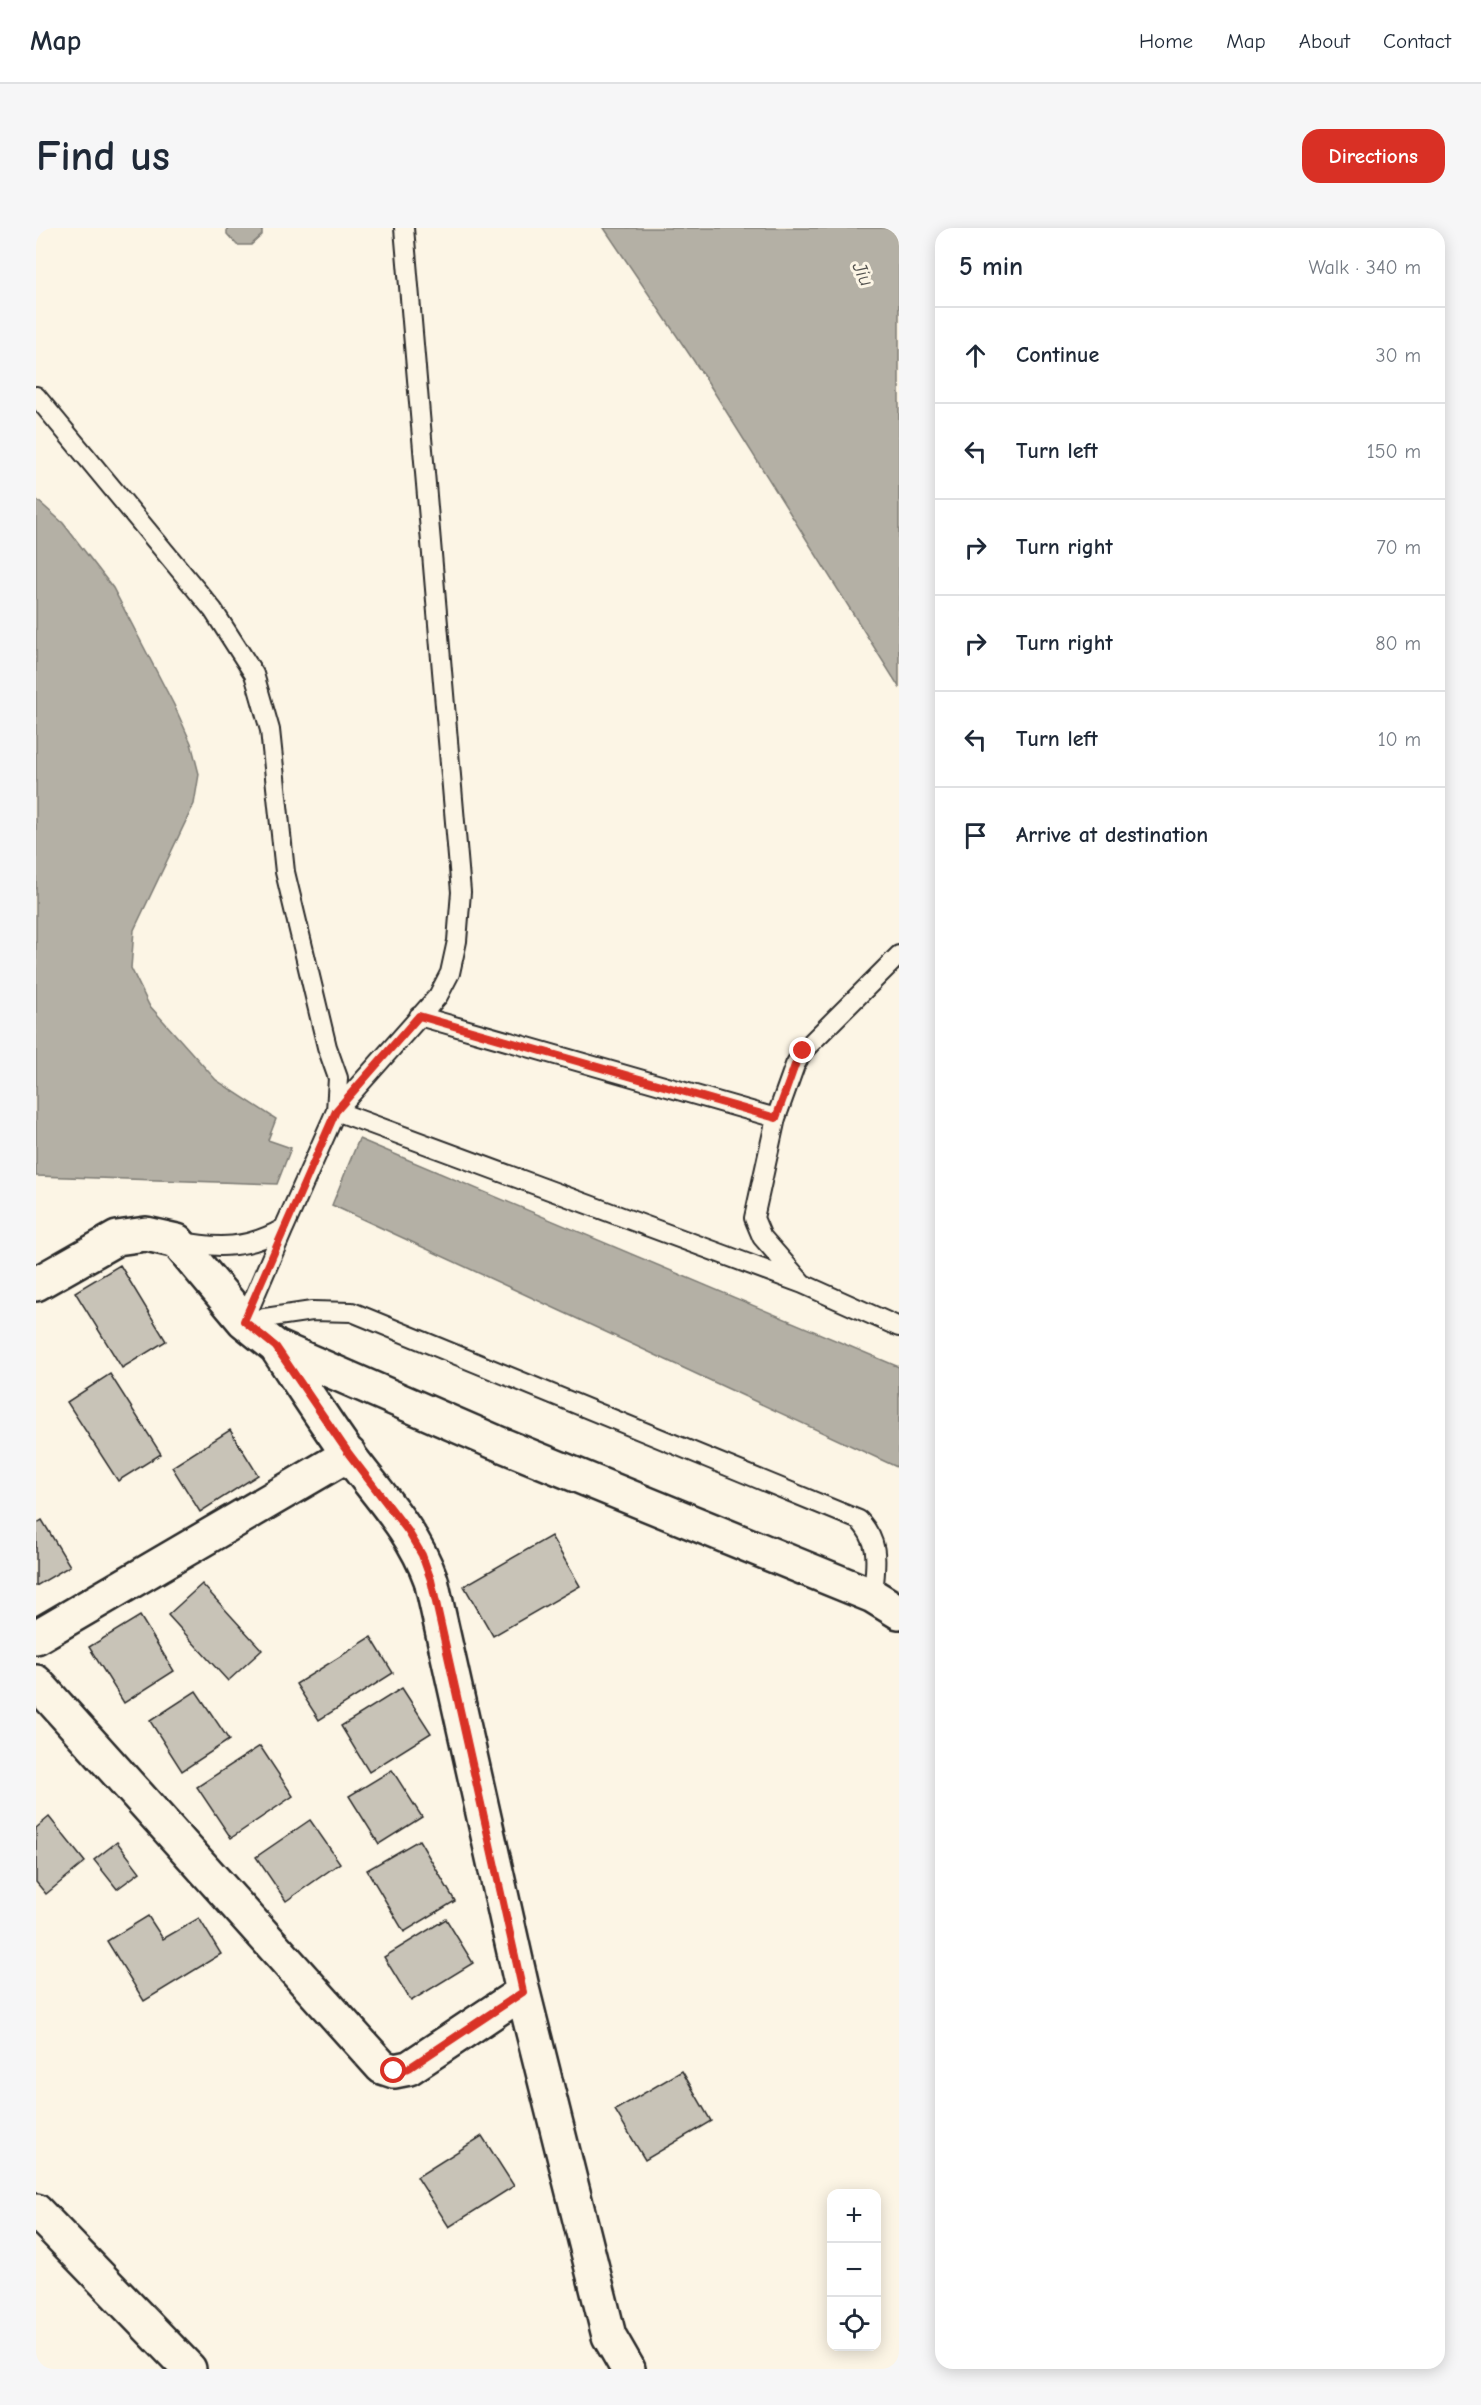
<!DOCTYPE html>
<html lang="en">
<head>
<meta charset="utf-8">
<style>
	:root { --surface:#fff; --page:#f6f6f7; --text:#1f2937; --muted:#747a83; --line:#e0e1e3; --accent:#d93025 }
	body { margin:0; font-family:"Comic Neue",sans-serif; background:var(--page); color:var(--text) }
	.controls { position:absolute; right:18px; bottom:18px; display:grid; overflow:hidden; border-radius:12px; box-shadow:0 3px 15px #0003 }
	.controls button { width:54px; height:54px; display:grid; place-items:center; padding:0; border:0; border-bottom:2px solid var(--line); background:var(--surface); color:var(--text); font:30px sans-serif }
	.stop { position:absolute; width:18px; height:18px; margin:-14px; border:4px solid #d93025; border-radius:50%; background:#fff }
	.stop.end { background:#d93025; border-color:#fff; box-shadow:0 2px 6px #0008 }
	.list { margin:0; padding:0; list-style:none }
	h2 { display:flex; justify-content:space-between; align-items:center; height:78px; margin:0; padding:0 24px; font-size:26px }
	h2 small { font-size:20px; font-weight:400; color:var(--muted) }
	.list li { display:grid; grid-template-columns:39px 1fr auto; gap:18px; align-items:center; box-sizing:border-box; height:96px; padding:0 24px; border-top:2px solid var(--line) }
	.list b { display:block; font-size:22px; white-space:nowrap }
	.list em { font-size:20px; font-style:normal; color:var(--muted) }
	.icon { flex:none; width:33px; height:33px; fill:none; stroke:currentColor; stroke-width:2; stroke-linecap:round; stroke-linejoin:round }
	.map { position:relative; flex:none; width:863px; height:2141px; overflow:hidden; border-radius:18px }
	header { display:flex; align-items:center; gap:36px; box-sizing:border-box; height:84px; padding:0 30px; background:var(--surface); border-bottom:2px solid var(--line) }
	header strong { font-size:28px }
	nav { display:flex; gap:33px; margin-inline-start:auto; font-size:21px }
	.intro { display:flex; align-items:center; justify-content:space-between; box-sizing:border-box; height:144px; padding:0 36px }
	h1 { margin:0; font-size:42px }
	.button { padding:15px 27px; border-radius:18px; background:var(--accent); color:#fff; font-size:21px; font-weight:700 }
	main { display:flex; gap:36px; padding:0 36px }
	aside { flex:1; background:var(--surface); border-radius:18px; box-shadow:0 3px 15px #0003 }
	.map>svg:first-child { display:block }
</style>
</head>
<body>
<header>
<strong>Map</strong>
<nav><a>Home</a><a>Map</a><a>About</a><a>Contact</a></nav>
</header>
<div class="intro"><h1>Find us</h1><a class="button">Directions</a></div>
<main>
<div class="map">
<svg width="863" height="2141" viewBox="0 0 863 2141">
	<rect width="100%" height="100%" fill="#fcf5e5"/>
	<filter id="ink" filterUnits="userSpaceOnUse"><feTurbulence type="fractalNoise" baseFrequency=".0167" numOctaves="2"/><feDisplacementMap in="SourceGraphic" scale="12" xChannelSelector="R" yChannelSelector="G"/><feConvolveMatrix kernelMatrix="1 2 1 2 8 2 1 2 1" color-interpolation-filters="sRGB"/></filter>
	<g filter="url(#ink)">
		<path fill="#b4b0a5" stroke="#7d7b74" stroke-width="1.5" d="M 191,0 L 226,0 L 226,7 L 215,17 L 201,17 L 191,6 Z
			M 568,0 L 863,0 L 863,459 L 668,148 Z
			M 0,271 L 27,295 L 77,360 L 138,477 L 155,515 L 163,546 L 158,576 L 98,702 L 95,740 L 113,777 L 180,852 L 240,891 L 232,912 L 255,920 L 241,956 L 0,948 Z
			M 323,911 L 863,1139 L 863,1240 L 296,977 Z"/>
		<path fill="#c8c3b7" stroke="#2b2b2b" stroke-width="1.5" d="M 84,1037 L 130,1113 L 86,1140 L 39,1064 Z
			M 74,1146 L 125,1226 L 82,1253 L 31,1174 Z
			M 194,1202 L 222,1247 L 164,1284 L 136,1239 Z
			M 6,1292 L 34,1338 L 0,1358 L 0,1296 Z
			M 515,1308 L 544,1358 L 457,1408 L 428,1358 Z
			M 166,1356 L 226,1422 L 192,1453 L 132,1387 Z
			M 104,1388 L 138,1443 L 88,1475 L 53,1419 Z
			M 335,1409 L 357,1445 L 283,1492 L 260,1456 Z
			M 366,1460 L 395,1505 L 333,1544 L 305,1498 Z
			M 160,1463 L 193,1512 L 146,1543 L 114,1493 Z
			M 224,1518 L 257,1568 L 195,1610 L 161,1559 Z
			M 356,1542 L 386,1589 L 343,1616 L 313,1568 Z
			M 13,1589 L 49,1634 L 10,1666 L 0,1654 L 0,1600 Z
			M 274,1592 L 304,1635 L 250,1673 L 220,1629 Z
			M 383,1612 L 419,1673 L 368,1704 L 331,1642 Z
			M 81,1614 L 104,1644 L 81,1661 L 58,1632 Z
			M 112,1688 L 127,1711 L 163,1690 L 185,1726 L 108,1773 L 71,1713 Z
			M 410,1691 L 437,1735 L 375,1773 L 348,1729 Z
			M 646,1843 L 675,1893 L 609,1932 L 579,1882 Z
			M 446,1908 L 478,1958 L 413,1999 L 381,1949 Z"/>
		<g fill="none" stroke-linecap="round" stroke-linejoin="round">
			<g stroke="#2b2b2b" stroke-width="22">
				<path id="lane" d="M 368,0 L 425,664 L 421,713 L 414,745 L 402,768 L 300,883 L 767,1056 L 863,1099
					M 0,168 L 177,382 L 218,446 L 234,502 L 249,644 L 291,819 L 302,850 L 300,883 L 248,1000 C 212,1021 182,1021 142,1013
					M 383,788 L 740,890 L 759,837 L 767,823 L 863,727
					M 740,890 L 718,990 L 726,1009 L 766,1055
					M 208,1093 L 276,1083 L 316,1084 L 823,1292 C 846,1317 839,1336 837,1368
					M 208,1093 L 248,1000"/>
			</g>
			<g stroke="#2b2b2b" stroke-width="38">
				<path id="street" d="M 0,1056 L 81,1010 L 110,1006 L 141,1013 L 208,1093 L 240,1119 L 459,1214 L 837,1368 L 863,1384
					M 240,1119 C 264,1155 287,1191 312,1226 C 343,1268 377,1302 395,1352 L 487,1764 L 573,2108 L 592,2141
					M 0,1409 L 313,1226
					M 0,1454 L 346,1839 L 358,1843 L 373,1840 L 487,1764
					M 0,1983 L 153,2141"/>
			</g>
			<use href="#lane" stroke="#fcf5e5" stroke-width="18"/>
			<use href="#street" stroke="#fcf5e5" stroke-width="33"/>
		</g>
	</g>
	<g fill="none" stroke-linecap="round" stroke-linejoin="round" filter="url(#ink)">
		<path stroke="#d93025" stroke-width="8" d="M 358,1843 L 373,1840 L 487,1764 L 395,1352 L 386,1327 L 372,1303 L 313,1226 L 240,1119 L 208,1093 L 300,883 L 383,788 L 740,890 L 759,837 L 767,823"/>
	</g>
	<g text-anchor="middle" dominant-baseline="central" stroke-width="6" stroke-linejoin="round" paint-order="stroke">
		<g font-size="20" font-style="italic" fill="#545350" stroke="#fcf5e5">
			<text transform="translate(827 46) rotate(65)">Jiu</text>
		</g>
	</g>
</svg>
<div class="controls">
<button>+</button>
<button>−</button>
<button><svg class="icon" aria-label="locate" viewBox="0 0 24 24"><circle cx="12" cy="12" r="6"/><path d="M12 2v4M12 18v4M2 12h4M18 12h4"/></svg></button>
</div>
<div class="stop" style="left:358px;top:1843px"></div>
<div class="stop end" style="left:767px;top:823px"></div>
</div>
<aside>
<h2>5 min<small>Walk · 340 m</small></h2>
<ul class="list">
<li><svg class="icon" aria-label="ahead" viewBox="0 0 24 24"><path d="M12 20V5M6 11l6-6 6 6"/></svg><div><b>Continue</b></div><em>30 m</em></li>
<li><svg class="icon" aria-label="left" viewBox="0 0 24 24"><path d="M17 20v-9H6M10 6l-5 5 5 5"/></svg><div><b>Turn left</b></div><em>150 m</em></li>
<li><svg class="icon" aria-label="right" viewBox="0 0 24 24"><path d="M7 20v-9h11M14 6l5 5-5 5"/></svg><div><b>Turn right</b></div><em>70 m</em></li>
<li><svg class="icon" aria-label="right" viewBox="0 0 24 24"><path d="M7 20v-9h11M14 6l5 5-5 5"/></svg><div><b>Turn right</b></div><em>80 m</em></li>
<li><svg class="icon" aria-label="left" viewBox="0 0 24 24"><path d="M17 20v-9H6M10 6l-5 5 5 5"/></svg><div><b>Turn left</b></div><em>10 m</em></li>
<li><svg class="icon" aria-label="arrive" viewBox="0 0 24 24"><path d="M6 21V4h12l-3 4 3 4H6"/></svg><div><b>Arrive at destination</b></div></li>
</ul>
</aside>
</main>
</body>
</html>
